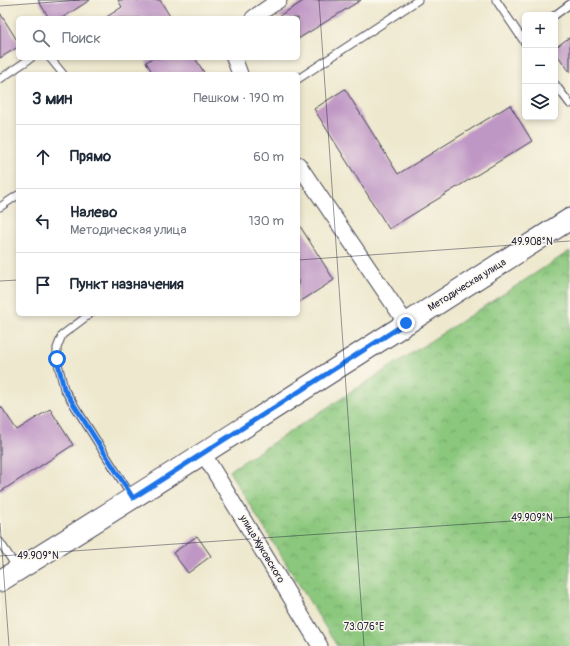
<!DOCTYPE html>
<html lang="ru">
<head>
<meta charset="utf-8">
<style>
	:root { --surface:#fff; --page:#f6f6f7; --text:#1f2937; --muted:#747a83; --line:#e0e1e3 }
	body { margin:0; font-family:Pangolin,sans-serif; background:var(--page); color:var(--text) }
	.controls { position:absolute; right:12px; top:12px; display:grid; overflow:hidden; border-radius:6px; box-shadow:0 2px 6px #0003 }
	.controls button { width:36px; height:36px; display:grid; place-items:center; padding:0; border:0; border-bottom:1px solid var(--line); background:var(--surface); color:var(--text); font:20px sans-serif }
	.stop { position:absolute; width:12px; height:12px; margin:-9px; border:3px solid #1a73e8; border-radius:50%; background:#fff }
	.stop.end { background:#1a73e8; border-color:#fff; box-shadow:0 1px 4px #0008 }
	.list { margin:0; padding:0; list-style:none }
	h2 { display:flex; justify-content:space-between; align-items:center; height:52px; margin:0; padding:0 16px; font-size:17px }
	h2 small { font-size:13px; font-weight:400; color:var(--muted) }
	.list li { display:grid; grid-template-columns:26px 1fr auto; gap:12px; align-items:center; box-sizing:border-box; height:64px; padding:0 16px; border-top:1px solid var(--line) }
	.list b { display:block; font-size:15px; white-space:nowrap }
	.list p { margin:0; font-size:13px; white-space:nowrap; color:var(--muted) }
	.list em { font-size:13px; font-style:normal; color:var(--muted) }
	.icon { flex:none; width:22px; height:22px; fill:none; stroke:currentColor; stroke-width:2; stroke-linecap:round; stroke-linejoin:round }
	.map { position:relative; flex:none; width:570px; height:646px; overflow:hidden }
	.search { position:absolute; background:var(--surface); box-shadow:0 2px 6px #0003; left:16px; top:16px; width:284px; height:44px; display:flex; align-items:center; gap:10px; box-sizing:border-box; padding:0 14px; border-radius:6px; color:var(--muted); font-size:15px }
	.panel { position:absolute; background:var(--surface); box-shadow:0 2px 6px #0003; left:16px; top:72px; width:284px; height:244px; border-radius:6px }
	.map>svg:first-child { display:block }
</style>
</head>
<body>
<div class="map">
<svg width="570" height="646" viewBox="0 0 570 646">
	<defs>
		<pattern id="park-crowns" width="20" height="18" patternUnits="userSpaceOnUse"><rect width="20" height="18" fill="#8bc87d"/><path d="M2 6a3 3 0 1 1 6 0M12 15a3 3 0 1 1 6 0" fill="none" stroke="#71a268"/></pattern>
	</defs>
	<rect width="100%" height="100%" fill="#fbf7ec"/>
	<filter id="ink" filterUnits="userSpaceOnUse"><feTurbulence type="fractalNoise" baseFrequency=".025" numOctaves="2"/><feDisplacementMap in="SourceGraphic" scale="8" xChannelSelector="R" yChannelSelector="G"/><feConvolveMatrix kernelMatrix="1 2 1 2 8 2 1 2 1" color-interpolation-filters="sRGB"/></filter>
	<filter id="wash" filterUnits="userSpaceOnUse"><feTurbulence type="fractalNoise" baseFrequency=".012" numOctaves="4" result="noise"/><feDisplacementMap in="SourceGraphic" scale="16" xChannelSelector="R" yChannelSelector="G"/><feGaussianBlur stdDeviation="0.9" result="paint"/><feColorMatrix in="noise" values="0 0 0 0 0 0 0 0 0 0 0 0 0 0 0 0 0 1.4 0 .05"/><feComposite in="paint" operator="in"/></filter>
	<g filter="url(#wash)">
		<rect width="100%" height="100%" fill="#eee8ce"/>
		<path fill="url(#park-crowns)" stroke="#56755c" d="M 570,251 L 570,646 L 337,646 L 229,471 Z"/>
		<g id="blocks">
			<path fill="#bf97c5" d="M 38,0 L 90,0 L 62,18 L 49,18 Z
				M 118,0 L 160,0 L 171,18 L 105,18 L 122,7 Z
				M 305,0 L 361,0 L 298,39 L 298,18 L 276,18 Z
				M 0,13 L 18,42 L 18,47 L 0,58 Z
				M 570,37 L 570,72 L 555,52 L 555,48 Z
				M 153,58 L 195,58 L 205,74 L 153,74 L 146,62 Z
				M 345,89 L 398,174 L 510,105 L 532,141 L 389,229 L 314,109 Z
				M 298,223 L 334,280 L 298,303 Z
				M 0,405 L 17,430 L 50,409 L 73,445 L 0,492 Z
				M 197,536 L 211,556 L 188,573 L 173,553 Z"/>
		</g>
	</g>
	<g filter="url(#ink)">
		<use href="#blocks" fill-opacity="0" stroke="#414051" stroke-width="1"/>
		<g fill="none" stroke-linecap="round" stroke-linejoin="round">
			<g stroke="#414051" stroke-width="9">
				<path id="lane" d="M 496,0 L 525,43
					M 555,15 L 570,4
					M 50,58 L 63,74
					M 0,79 L 31,58
					M 298,79 L 418,0
					M 555,84 L 570,104
					M 0,207 L 18,195
					M 90,314 L 62,335 L 57,348 L 57,359 L 64,389 L 132,497
					M 0,542 L 17,568"/>
			</g>
			<g stroke="#414051" stroke-width="17">
				<path id="street" d="M 253,18 L 279,0
					M 234,58 L 240,74
					M 298,164 L 406,323
					M 203,453 L 320,646"/>
			</g>
			<g stroke="#414051" stroke-width="23">
				<path id="secondary" d="M 0,581 C 191,463 380,340 570,219"/>
			</g>
			<use href="#lane" stroke="#fff" stroke-width="7"/>
			<use href="#street" stroke="#fff" stroke-width="15"/>
			<use href="#secondary" stroke="#fff" stroke-width="21"/>
		</g>
	</g>
	<g fill="none" stroke-linecap="round" stroke-linejoin="round" filter="url(#ink)">
		<path stroke="#1a73e8" stroke-width="5" d="M 57,359 L 64,389 L 133,498 L 406,323"/>
	</g>
	<path fill="none" stroke="#22223b" stroke-width="1" stroke-opacity="0.45" d="M 319,0 L 364,646M 0,6 L 80,0M 298,260 L 570,241M 0,281 L 18,280M 0,523 L 9,646M 0,556 L 570,517"/>
	<g text-anchor="middle" dominant-baseline="central" stroke-width="3" stroke-linejoin="round" paint-order="stroke">
		<g font-size="10" fill="#22223b" stroke="#fbf7ec">
			<text transform="translate(467 285) rotate(-32)">Методическая улица</text>
			<text transform="translate(262 549) rotate(59)">улица Жуковского</text>
		</g>
	</g>
	<g font-size="10" text-anchor="middle" fill="#22223b" stroke="#fbf7ec" stroke-width="3" stroke-linejoin="round" paint-order="stroke">
		<text x="532" y="245">49.908°N</text>
		<text x="532" y="521">49.909°N</text>
		<text x="38" y="559">49.909°N</text>
		<text x="364" y="630">73.076°E</text>
	</g>
</svg>
<div class="controls">
<button>+</button>
<button>−</button>
<button><svg class="icon" aria-label="layers" viewBox="0 0 24 24"><path d="M12 4l9 5-9 5-9-5zM3 14l9 5 9-5"/></svg></button>
</div>
<div class="stop" style="left:57px;top:359px"></div>
<div class="stop end" style="left:406px;top:323px"></div>
<div class="search"><svg class="icon" aria-label="search" viewBox="0 0 24 24"><circle cx="10" cy="10" r="6"/><path d="M15 15l6 6"/></svg>Поиск</div>
<section class="panel">
<h2>3 мин<small>Пешком · 190 m</small></h2>
<ul class="list">
<li><svg class="icon" aria-label="ahead" viewBox="0 0 24 24"><path d="M12 20V5M6 11l6-6 6 6"/></svg><div><b>Прямо</b></div><em>60 m</em></li>
<li><svg class="icon" aria-label="left" viewBox="0 0 24 24"><path d="M17 20v-9H6M10 6l-5 5 5 5"/></svg><div><b>Налево</b><p>Методическая улица</p></div><em>130 m</em></li>
<li><svg class="icon" aria-label="arrive" viewBox="0 0 24 24"><path d="M6 21V4h12l-3 4 3 4H6"/></svg><div><b>Пункт назначения</b></div></li>
</ul>
</section>
</div>
</body>
</html>
